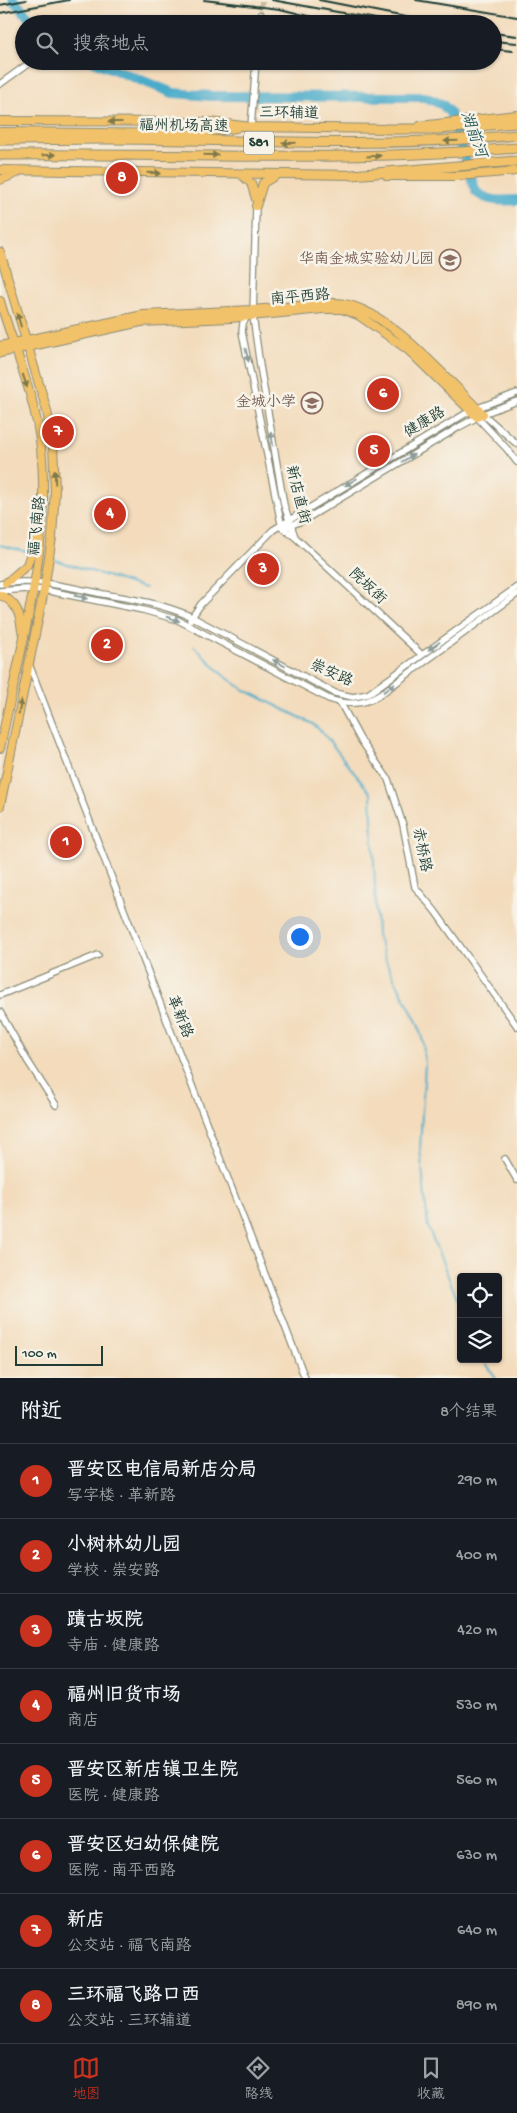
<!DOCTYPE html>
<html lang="zh">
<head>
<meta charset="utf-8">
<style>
	:root { --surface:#171b24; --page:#242831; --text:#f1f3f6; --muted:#9ea1a6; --line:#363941; --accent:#c8321e }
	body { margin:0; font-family:"Gochi Hand","LXGW WenKai TC",sans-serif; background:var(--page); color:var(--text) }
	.controls { position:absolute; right:15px; bottom:15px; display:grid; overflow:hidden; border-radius:5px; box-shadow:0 1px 4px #0004 }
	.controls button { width:45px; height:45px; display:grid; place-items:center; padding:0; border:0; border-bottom:1px solid var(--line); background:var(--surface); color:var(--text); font:25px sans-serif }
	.scale { position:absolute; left:15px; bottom:12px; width:88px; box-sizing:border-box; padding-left:5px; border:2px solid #1f3d34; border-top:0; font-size:14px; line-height:18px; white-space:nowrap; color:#1f3d34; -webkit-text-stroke:4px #f7f3e8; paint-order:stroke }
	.you { position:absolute; left:299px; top:936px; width:18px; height:18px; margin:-12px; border:4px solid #fff; border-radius:50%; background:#1a73e8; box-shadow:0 0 0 8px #1a73e833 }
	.badge { display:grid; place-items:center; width:32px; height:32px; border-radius:50%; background:var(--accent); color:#fff; font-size:16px; font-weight:700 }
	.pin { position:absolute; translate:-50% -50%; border:2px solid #fff; box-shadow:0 1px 5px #0006 }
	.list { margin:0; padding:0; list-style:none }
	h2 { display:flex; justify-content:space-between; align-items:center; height:65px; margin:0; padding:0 20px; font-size:21px }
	h2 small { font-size:16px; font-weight:400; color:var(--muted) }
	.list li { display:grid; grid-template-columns:32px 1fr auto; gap:15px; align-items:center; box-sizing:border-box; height:75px; padding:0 20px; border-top:1px solid var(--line) }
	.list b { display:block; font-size:19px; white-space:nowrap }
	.list p { margin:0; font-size:16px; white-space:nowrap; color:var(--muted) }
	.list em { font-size:16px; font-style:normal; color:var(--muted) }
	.icon { flex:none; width:28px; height:28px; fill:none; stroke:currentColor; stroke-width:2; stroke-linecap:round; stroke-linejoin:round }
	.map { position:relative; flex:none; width:517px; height:1378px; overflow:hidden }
	.search { position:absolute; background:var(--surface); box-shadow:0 1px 4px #0004; left:15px; right:15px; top:15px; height:55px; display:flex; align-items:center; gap:12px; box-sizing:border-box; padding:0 18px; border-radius:28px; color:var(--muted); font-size:19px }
	.sheet { height:665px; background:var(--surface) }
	nav { display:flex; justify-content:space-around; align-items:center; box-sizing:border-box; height:70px; border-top:1px solid var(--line); background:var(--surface); font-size:14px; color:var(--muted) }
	nav a { display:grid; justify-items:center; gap:2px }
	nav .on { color:var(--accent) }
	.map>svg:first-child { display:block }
</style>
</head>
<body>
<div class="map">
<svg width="517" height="1378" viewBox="0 0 517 1378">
	<rect width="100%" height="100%" fill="#f7f3e8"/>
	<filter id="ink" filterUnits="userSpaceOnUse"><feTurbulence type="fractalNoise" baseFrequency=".02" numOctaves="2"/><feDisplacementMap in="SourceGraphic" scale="10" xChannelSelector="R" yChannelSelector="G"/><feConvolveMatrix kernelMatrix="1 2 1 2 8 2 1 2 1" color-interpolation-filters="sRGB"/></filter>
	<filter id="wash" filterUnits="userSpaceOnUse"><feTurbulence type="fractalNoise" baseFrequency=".0096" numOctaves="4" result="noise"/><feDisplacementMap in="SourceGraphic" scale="20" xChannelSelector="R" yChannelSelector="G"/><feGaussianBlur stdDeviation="1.12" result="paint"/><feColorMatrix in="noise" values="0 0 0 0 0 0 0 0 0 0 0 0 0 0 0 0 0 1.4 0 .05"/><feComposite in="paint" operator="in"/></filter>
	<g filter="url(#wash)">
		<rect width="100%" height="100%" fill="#f3dbbb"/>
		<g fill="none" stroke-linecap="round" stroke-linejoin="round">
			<path stroke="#4bacca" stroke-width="2" d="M 0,545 L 28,552
				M 52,559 L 145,588
				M 194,646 L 223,675 L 243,689 L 313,724 L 323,733 L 371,794 L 377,935 L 388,966 L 418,1024 L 423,1042 L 425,1064 L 420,1148 L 428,1227 L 461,1308
				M 483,1359 L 496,1378"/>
			<path stroke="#4bacca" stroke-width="10" d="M 13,0 L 35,24
				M 93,61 L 173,93 L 211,96 L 425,97 L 443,105 L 450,113 L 476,192 C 489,202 502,201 517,200"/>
		</g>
	</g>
	<g filter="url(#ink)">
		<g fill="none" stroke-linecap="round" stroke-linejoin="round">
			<path stroke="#c9bba0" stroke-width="5.5" stroke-dasharray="5.5 3" stroke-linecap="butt" d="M 261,15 L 262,0"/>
			<g stroke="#898c78" stroke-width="8">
				<path id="minor" d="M 83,24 L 91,22 L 107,24
					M 260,24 L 261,15
					M 0,84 L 32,61
					M 251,127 L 256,61
					M 256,206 L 253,316 L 260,366 L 284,505 L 295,537
					M 248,315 L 243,323 L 242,332 L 282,528 L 295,537 L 422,655
					M 483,414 L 517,444
					M 477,417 L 507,449 L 517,462
					M 287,527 L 306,519 L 459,427 L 483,414 L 517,401
					M 0,584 C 35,578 69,587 103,594 C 133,599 163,604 192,617 L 335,693 L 353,697 L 368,694 L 517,587
					M 0,591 L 26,589 L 44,590 L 143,610 L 178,620 L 329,699 C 347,705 362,705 378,696 L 517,594
					M 190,620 L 201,604 L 273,530 L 470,411 L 517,393
					M 29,664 L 305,1378
					M 340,702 L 360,739 L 388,779 L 403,825 L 415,887 L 435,911 L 517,1026
					M 0,995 L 98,955
					M 0,1012 L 27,1060 L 56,1105
					M 505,1159 L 517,1180"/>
			</g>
			<g stroke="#898c78" stroke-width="10">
				<path id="major" d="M 0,121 L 210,122 L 251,127 L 391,129
					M 420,126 L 517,115
					M 0,132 L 192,134 L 236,128
					M 0,170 L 358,175
					M 241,174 L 251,183 L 256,199
					M 387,176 L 458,176 L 517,171
					M 0,180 L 17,173
					M 256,206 L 263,183 L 275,176
					M 0,252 L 47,411 L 53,446 L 55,490 L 52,537 L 44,590 L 0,806
					M 0,301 C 14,349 36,398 41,448 C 52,546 19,652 0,748
					M 0,346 L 143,315 L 252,310 L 333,303 C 383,301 448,381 483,414
					M 0,353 L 141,322 L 230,318 L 323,309 L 342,309 L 358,315 L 407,349 L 477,417
					M 6,583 L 27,565 L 37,535
					M 0,595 C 17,602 20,614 22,631"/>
			</g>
			<g stroke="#898c78" stroke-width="11">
				<path id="highway" d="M 386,129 L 438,129 L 517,123
					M 0,140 C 34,140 68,139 103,139 C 241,139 379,149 517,135
					M 0,155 C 172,153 345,163 517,148
					M 352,175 L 517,161"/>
			</g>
			<use href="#minor" stroke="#fff" stroke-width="5.5"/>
			<use href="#major" stroke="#f2c26a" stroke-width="8"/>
			<use href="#highway" stroke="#f2c26a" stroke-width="9"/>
			<path stroke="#1f3d34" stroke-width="2" d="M 204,0 L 280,9 L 340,24
				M 272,0 L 403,24
				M 319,0 L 441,24
				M 416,0 L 517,17
				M 0,5 L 26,0
				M 0,13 L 69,0
				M 493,33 L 517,36
				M 493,41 L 517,43
				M 493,49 L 513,51"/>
		</g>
		<defs><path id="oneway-solid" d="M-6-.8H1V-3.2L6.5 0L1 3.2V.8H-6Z" transform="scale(1.25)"/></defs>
		<g fill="#7e794c">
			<use href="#oneway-solid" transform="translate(115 122) rotate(-180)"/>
			<use href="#oneway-solid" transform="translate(451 141) rotate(179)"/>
			<use href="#oneway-solid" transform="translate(289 143) rotate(179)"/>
			<use href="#oneway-solid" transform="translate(49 155) rotate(-1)"/>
			<use href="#oneway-solid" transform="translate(211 155) rotate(1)"/>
			<use href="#oneway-solid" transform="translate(374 156) rotate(-3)"/>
			<use href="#oneway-solid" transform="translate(154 173) rotate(1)"/>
			<use href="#oneway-solid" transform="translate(19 320) rotate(-106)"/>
			<use href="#oneway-solid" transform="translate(25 381) rotate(72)"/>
			<use href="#oneway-solid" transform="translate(55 477) rotate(-92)"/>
			<use href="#oneway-solid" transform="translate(20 707) rotate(-79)"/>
		</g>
		<g fill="#8f9e9a">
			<use href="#oneway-solid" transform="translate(247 355) rotate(77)"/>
			<use href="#oneway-solid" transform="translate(272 439) rotate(-100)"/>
			<use href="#oneway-solid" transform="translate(408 458) rotate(-31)"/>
			<use href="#oneway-solid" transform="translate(351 482) rotate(149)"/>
			<use href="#oneway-solid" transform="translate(81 597) rotate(12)"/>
			<use href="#oneway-solid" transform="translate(173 619) rotate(19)"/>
			<use href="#oneway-solid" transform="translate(434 646) rotate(145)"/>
			<use href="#oneway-solid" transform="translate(279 663) rotate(-152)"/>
			<use href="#oneway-solid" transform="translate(389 688) rotate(-36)"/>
		</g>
	</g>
	<defs>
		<g id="school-ring" transform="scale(1.125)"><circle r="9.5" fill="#f7f3e8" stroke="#8d6e63" stroke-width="1.5"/><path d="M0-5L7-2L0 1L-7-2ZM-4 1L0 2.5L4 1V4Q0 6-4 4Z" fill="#8d6e63"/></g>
	</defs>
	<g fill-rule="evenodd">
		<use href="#school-ring" x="450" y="260"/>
		<use href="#school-ring" x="312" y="403"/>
	</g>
	<g text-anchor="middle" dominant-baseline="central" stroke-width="5" stroke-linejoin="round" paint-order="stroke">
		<rect fill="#f7f3e8" stroke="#60746a" stroke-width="1" x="244" y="131.5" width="30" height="23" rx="4"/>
		<g font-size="14" font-weight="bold" fill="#1f3d34">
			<text x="259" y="143">S81</text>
		</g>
		<g font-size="15" fill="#1f3d34" stroke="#f7f3e8">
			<text transform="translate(289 114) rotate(1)">三环辅道</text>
			<text transform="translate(184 127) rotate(1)">福州机场高速</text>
			<text transform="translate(300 298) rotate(-5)">南平西路</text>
			<text transform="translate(425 423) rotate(-31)">健康路</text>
			<text transform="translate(297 495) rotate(76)">新店直街</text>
			<text transform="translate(38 526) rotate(-84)">福飞南路</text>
			<text transform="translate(367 587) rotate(43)">院坂街</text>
			<text transform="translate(331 674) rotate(24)">崇安路</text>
			<text transform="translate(421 850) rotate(79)">赤桥路</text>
			<text transform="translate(179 1017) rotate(68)">革新路</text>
		</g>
		<g font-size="15" fill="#785e54" stroke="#f7f3e8" text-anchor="end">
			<text x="434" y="260">华南金城实验幼儿园</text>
			<text x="296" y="403">金城小学</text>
		</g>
		<g font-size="16" font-style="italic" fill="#2c5e61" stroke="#f7f3e8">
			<text transform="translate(472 135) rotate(70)">湖前河</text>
		</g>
	</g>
</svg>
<div class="controls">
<button><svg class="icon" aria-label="locate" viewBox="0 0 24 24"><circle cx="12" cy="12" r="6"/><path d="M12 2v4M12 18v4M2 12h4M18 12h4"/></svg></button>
<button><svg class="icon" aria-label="layers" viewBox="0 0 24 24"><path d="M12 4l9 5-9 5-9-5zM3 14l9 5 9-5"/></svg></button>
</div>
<div class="scale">100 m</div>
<div class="you"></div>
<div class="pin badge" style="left:66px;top:842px">1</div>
<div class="pin badge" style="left:107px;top:645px">2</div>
<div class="pin badge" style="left:263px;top:569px">3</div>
<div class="pin badge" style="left:110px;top:514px">4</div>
<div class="pin badge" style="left:374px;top:451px">5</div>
<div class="pin badge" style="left:383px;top:394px">6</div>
<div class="pin badge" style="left:58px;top:432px">7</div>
<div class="pin badge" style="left:122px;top:178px">8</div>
<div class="search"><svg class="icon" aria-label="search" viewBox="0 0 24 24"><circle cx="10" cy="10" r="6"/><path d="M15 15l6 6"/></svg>搜索地点</div>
</div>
<section class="sheet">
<h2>附近<small>8个结果</small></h2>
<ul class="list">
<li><span class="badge">1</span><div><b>晋安区电信局新店分局</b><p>写字楼 · 革新路</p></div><em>290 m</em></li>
<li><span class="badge">2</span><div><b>小树林幼儿园</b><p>学校 · 崇安路</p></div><em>400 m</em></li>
<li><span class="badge">3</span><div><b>蹟古坂院</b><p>寺庙 · 健康路</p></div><em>420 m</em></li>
<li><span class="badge">4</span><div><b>福州旧货市场</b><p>商店</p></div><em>530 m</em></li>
<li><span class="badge">5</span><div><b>晋安区新店镇卫生院</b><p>医院 · 健康路</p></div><em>560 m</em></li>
<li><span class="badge">6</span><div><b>晋安区妇幼保健院</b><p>医院 · 南平西路</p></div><em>630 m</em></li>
<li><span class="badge">7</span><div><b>新店</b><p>公交站 · 福飞南路</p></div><em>640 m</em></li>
<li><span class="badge">8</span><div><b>三环福飞路口西</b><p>公交站 · 三环辅道</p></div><em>890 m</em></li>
</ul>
</section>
<nav>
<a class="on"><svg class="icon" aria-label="map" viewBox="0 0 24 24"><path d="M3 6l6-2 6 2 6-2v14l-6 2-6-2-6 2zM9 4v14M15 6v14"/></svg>地图</a>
<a><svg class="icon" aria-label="directions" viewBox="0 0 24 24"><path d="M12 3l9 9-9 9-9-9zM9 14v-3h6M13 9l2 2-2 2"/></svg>路线</a>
<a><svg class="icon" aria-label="saved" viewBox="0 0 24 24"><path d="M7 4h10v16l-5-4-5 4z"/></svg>收藏</a>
</nav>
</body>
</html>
